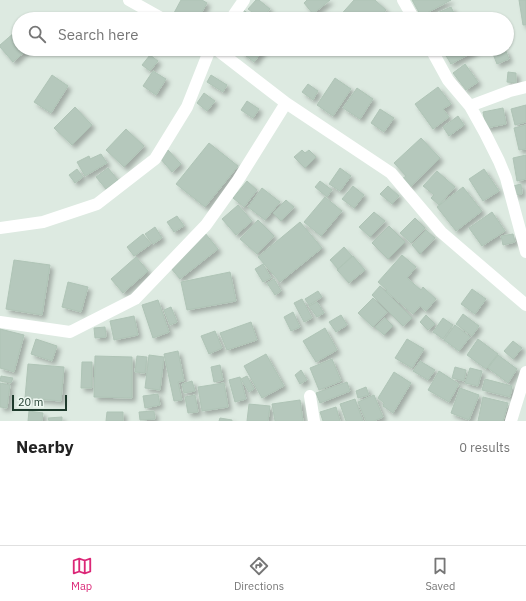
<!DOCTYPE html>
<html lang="en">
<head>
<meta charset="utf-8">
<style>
	:root { --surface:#fff; --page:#f2f2f2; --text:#222; --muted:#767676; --line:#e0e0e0; --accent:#db2777 }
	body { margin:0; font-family:"IBM Plex Sans",sans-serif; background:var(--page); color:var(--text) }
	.scale { position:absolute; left:12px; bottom:10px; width:55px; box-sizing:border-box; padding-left:4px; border:2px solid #1e3a2c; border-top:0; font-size:11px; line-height:14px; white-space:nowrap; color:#1e3a2c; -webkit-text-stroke:3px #edf7f0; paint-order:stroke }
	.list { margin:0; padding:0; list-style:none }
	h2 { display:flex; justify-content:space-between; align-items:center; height:52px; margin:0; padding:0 16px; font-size:17px }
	h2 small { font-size:13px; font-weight:400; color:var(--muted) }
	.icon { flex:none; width:22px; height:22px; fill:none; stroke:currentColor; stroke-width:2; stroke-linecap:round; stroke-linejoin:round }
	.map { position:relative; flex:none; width:526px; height:421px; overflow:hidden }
	.search { position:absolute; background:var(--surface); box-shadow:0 1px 3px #0004; left:12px; right:12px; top:12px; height:44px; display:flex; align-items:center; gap:10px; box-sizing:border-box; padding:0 14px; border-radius:22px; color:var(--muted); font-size:15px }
	.sheet { height:124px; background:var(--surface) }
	nav { display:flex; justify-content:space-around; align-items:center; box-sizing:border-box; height:56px; border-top:1px solid var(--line); background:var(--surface); font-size:11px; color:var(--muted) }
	nav a { display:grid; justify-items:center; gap:2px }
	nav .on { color:var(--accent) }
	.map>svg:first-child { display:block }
</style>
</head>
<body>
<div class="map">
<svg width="526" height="421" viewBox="0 0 526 421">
	<defs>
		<filter id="shadow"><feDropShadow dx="3.5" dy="3.5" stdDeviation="2" flood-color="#0004"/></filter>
	</defs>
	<rect width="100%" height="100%" fill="#ddeae1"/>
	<path fill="#b5c8bc" stroke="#afc4b6" filter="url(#shadow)" d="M 181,0 L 202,0 L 207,3 L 198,19 L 186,19 L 174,13 Z
		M 256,0 L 259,0 L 270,9 L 261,19 L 248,9 Z
		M 307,0 L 330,0 L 313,14 L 304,3 Z
		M 354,0 L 375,0 L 386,10 L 378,19 L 337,19 Z
		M 412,0 L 451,0 L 421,16 Z
		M 519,0 L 526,0 L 526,25 L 523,25 Z
		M 451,7 L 457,19 L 429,19 L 428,17 Z
		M 242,9 L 249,14 L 245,19 L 234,19 Z
		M 204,13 L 212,18 L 212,19 L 201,19 Z
		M 486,14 L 488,19 L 475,19 Z
		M 15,32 L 19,36 L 19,49 L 28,49 L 13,62 L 0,47 L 0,45 Z
		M 245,49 L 264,49 L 254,62 L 242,53 Z
		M 442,49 L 474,49 L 475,51 L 451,64 Z
		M 505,49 L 509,59 L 497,64 L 493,54 Z
		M 150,55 L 158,61 L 150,71 L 142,65 Z
		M 465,64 L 478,82 L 466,90 L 453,73 Z
		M 153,71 L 166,79 L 156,95 L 143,86 Z
		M 508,72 L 516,73 L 516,83 L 507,82 Z
		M 52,75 L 68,86 L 51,113 L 34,102 Z
		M 211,75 L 227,85 L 223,92 L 207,82 Z
		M 335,78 L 351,89 L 333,116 L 317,105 Z
		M 308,84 L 318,91 L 313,100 L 302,92 Z
		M 438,87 L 451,104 L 443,109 L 449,117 L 433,129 L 415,104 Z
		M 357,88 L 373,99 L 360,119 L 343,108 Z
		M 204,93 L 215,101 L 207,111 L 197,103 Z
		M 247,101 L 259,109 L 253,118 L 241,110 Z
		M 526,105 L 526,122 L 515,125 L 511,109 Z
		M 75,107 L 92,125 L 72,145 L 54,128 Z
		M 503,108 L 506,124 L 486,128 L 483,112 Z
		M 380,109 L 394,118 L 384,132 L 371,123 Z
		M 458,116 L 464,125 L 449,136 L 443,127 Z
		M 526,125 L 526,149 L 519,150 L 514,128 Z
		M 126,129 L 144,146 L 124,167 L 106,150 Z
		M 421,138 L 440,158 L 410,187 L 402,179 L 406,176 L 394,163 Z
		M 209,143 L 238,166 L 205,207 L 176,184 Z
		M 168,150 L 181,164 L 172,172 L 159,157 Z
		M 302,150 L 305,153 L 309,150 L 316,157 L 305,168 L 294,157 Z
		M 101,154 L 107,163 L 85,176 L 77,162 L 89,156 L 90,159 Z
		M 526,155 L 526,179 L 517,181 L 513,158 Z
		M 108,168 L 118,180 L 106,189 L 96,177 Z
		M 340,168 L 351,176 L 340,191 L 329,184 Z
		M 77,169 L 83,177 L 75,183 L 69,175 Z
		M 484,169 L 499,191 L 483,201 L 469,179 Z
		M 437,171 L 455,187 L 439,205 L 431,198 L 434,195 L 423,186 Z
		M 247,181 L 257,190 L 244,207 L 233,198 Z
		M 320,181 L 332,190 L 327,197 L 315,187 Z
		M 521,184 L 522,194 L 515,195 L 513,186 Z
		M 353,186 L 364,195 L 354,208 L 342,199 Z
		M 388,186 L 399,196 L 392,204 L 380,194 Z
		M 463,187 L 482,211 L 456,231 L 437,207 Z
		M 262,188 L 280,202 L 265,220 L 248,207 Z
		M 325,197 L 342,211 L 321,236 L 304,222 Z
		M 286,200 L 294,207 L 281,221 L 273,213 Z
		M 238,205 L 252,221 L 236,235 L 222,219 Z
		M 374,212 L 385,221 L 370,237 L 359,227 Z
		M 492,212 L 505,231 L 482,246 L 469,228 Z
		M 177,216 L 184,226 L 174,232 L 167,222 Z
		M 415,218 L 425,228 L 411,243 L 400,233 Z
		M 258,220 L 274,236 L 257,254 L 240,239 Z
		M 300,222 L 322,248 L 280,282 L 258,257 Z
		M 389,226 L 405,242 L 388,259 L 372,243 Z
		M 155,227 L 162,238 L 153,244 L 145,234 Z
		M 426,230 L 435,238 L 420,254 L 412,245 Z
		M 205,233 L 218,249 L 180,279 L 170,267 Z
		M 143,234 L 151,244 L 134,256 L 127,247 Z
		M 513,234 L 515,242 L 503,245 L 501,236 Z
		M 344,247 L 352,256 L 338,269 L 330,260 Z
		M 402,255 L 416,267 L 407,278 L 421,290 L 423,287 L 436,299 L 426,311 L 420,306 L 413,314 L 386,291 L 387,290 L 378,282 Z
		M 353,256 L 365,270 L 349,283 L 337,270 Z
		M 136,257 L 148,271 L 123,293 L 111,279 Z
		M 14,260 L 50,265 L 42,315 L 6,309 Z
		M 263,264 L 271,278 L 263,282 L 255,269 Z
		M 230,272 L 236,301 L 187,310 L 181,282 Z
		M 274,279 L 281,291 L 275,295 L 267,283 Z
		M 68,282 L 88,287 L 81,312 L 62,307 Z
		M 380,286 L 412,318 L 403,326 L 372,295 Z
		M 472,289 L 486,299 L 475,314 L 461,304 Z
		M 318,291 L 322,297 L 309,305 L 305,299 Z
		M 373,298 L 387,312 L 373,327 L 358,313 Z
		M 302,299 L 312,318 L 304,322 L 294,303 Z
		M 158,300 L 169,332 L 153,338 L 142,305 Z
		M 317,302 L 324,313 L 317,317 L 309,306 Z
		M 171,307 L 177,322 L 170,325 L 164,310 Z
		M 293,312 L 300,327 L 291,331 L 284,317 Z
		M 463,314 L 479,326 L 472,336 L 456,324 Z
		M 341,315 L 347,325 L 336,332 L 329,322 Z
		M 426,315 L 435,324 L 428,330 L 420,322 Z
		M 134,316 L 138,335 L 114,340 L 110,321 Z
		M 385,318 L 393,326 L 384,335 L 375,327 Z
		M 443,318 L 453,325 L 443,339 L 433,332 Z
		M 251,322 L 257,340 L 227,350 L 220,333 Z
		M 455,325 L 470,337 L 459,351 L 444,340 Z
		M 105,327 L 106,337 L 95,338 L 94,328 Z
		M 325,328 L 337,350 L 316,362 L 303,341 Z
		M 0,329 L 24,335 L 14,372 L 0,368 Z
		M 215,331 L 222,348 L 209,354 L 201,336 Z
		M 36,339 L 57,346 L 52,361 L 31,354 Z
		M 407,339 L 424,349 L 412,368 L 395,358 Z
		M 478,339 L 498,354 L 486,369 L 467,355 Z
		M 513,341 L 522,348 L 513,359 L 504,351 Z
		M 178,351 L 184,381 L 178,382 L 182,400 L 174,401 L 164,354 Z
		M 266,354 L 284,386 L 262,398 L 244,366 Z
		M 149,355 L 164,357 L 160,390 L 145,388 Z
		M 498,355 L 517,369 L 508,383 L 488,368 Z
		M 95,356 L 132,357 L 132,398 L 94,397 Z
		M 137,356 L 147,357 L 145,373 L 135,372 Z
		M 332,359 L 341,381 L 319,390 L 310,368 Z
		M 420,361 L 435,370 L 428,380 L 413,371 Z
		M 82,362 L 92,362 L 92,388 L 81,388 Z
		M 28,364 L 64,367 L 61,401 L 25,398 Z
		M 220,365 L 223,380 L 214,382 L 211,367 Z
		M 455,367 L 466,370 L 464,381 L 452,378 Z
		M 470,368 L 482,371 L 478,386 L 465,383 Z
		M 301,370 L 307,380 L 300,384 L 295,375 Z
		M 439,371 L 459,384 L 449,402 L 428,390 Z
		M 394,372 L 411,383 L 393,413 L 383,406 L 384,403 L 378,398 Z
		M 1,376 L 13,378 L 11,383 L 0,381 Z
		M 247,376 L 254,389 L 249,392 L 241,379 Z
		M 240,377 L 246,399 L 235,402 L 229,380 Z
		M 485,379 L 512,386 L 510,397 L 482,390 Z
		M 192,381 L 195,391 L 184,393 L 182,384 Z
		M 347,382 L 350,391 L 320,403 L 316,393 Z
		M 0,383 L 10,385 L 7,408 L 0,407 Z
		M 224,383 L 228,407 L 202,411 L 198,387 Z
		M 366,387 L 369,395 L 358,398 L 356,391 Z
		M 460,388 L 479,395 L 469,420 L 451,413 Z
		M 158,394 L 160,405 L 145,408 L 143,396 Z
		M 195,395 L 198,412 L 188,413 L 185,397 Z
		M 374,395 L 383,417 L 374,421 L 366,421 L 358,402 Z
		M 483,397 L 508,403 L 503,421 L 478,421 Z
		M 355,399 L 363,421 L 346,421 L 340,404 Z
		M 300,400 L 303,421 L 275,421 L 272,404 Z
		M 249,404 L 270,406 L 268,421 L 247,421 Z
		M 336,407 L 340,421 L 323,421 L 320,412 Z
		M 29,411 L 43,413 L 42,421 L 28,421 Z
		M 154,411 L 155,419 L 140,420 L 139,412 Z
		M 107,412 L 123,412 L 123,421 L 106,421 Z
		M 62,417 L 62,421 L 49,421 L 48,418 Z
		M 220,418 L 232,420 L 232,421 L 219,421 Z"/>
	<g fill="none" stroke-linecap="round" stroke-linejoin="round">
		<path stroke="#fff" stroke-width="12" d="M 129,0 L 163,19
			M 403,0 L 414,19
			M 231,19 L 244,0
			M 216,49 L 286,103 L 391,173 L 441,232 L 526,305
			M 431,49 L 448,80 L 470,106 L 485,133 L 499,161 L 506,178 L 526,252
			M 470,106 L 510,91 L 526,87
			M 0,228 L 43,222 L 97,204 L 155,159 L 187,107 L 210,49
			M 0,322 L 70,332 L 135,299 L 206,225 L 238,180 L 286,103
			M 310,396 L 314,421
			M 511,421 L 526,372"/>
	</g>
</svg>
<div class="scale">20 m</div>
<div class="search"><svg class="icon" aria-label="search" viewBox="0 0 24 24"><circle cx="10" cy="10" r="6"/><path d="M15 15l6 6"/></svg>Search here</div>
</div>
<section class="sheet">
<h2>Nearby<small>0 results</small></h2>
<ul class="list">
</ul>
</section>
<nav>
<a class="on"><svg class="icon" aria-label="map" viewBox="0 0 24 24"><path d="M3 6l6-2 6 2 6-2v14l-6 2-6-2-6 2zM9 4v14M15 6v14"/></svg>Map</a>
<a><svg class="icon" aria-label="directions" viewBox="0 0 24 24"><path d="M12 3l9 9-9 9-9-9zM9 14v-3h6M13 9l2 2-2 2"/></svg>Directions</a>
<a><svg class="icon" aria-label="saved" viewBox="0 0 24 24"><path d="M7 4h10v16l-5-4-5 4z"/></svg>Saved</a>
</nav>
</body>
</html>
